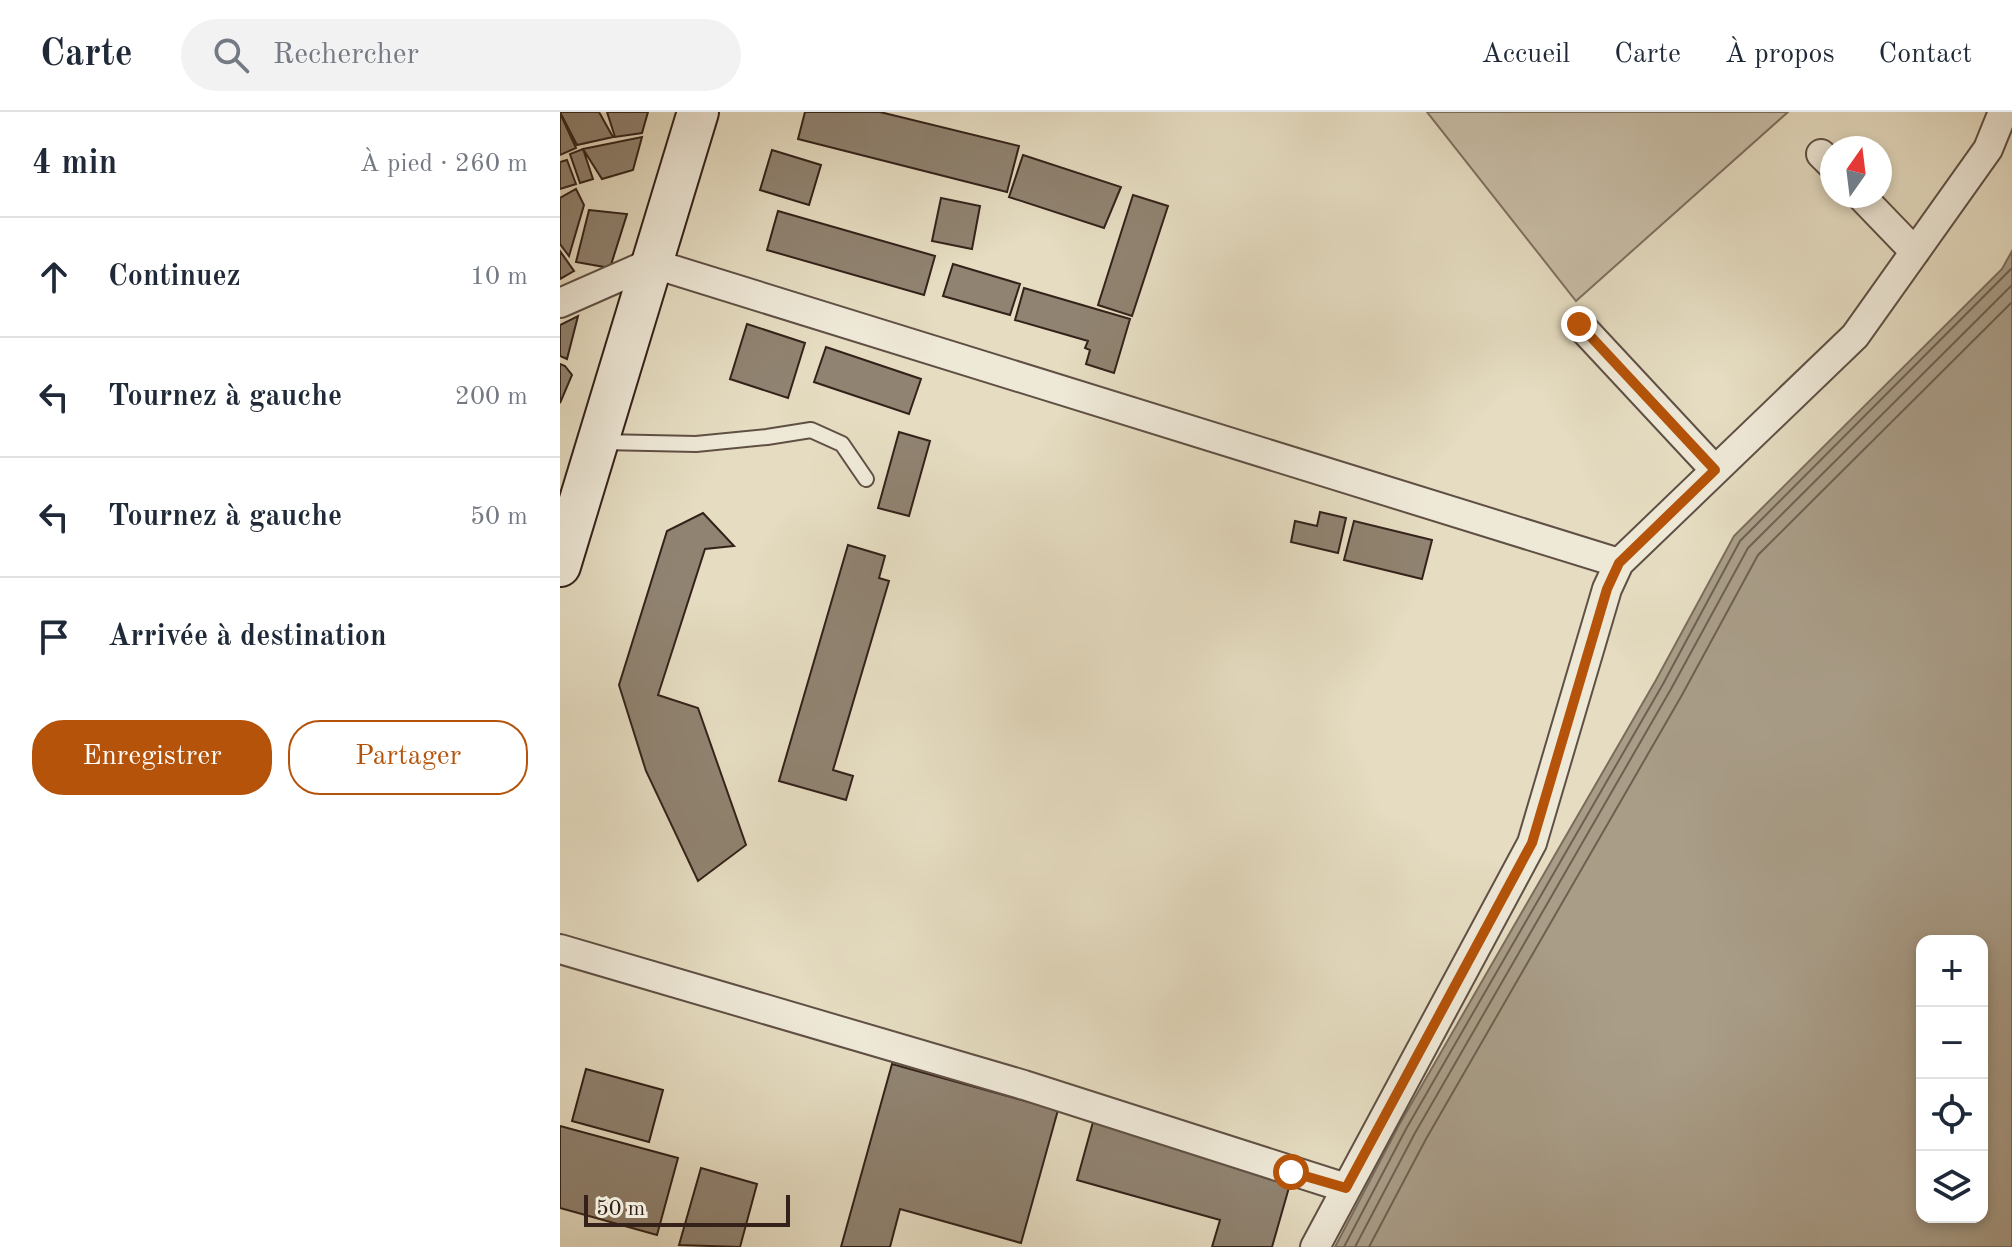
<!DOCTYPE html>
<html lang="fr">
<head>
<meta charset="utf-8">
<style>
	:root { --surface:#fff; --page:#f2f2f3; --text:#1f2937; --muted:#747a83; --line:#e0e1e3; --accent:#b45309 }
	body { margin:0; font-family:"Old Standard TT",serif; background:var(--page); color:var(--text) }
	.controls { position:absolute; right:24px; bottom:24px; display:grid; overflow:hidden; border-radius:16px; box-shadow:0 4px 12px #0003 }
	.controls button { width:72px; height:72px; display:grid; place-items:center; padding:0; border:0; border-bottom:2px solid var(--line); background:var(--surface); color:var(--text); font:40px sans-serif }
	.compass { position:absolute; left:1260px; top:24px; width:72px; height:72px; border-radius:50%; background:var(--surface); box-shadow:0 4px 12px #0003; rotate:14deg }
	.scale { position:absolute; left:24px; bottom:20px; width:206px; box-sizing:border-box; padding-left:8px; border:4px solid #34221a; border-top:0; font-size:22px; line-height:28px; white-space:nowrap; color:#34221a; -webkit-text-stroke:6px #eee8d7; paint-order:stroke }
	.stop { position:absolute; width:24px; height:24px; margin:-18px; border:6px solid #b45309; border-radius:50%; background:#fff }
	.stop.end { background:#b45309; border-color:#fff; box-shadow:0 2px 8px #0008 }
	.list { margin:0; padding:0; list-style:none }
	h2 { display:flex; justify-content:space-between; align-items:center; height:104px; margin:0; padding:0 32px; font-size:34px }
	h2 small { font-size:26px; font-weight:400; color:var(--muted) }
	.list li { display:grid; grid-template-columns:52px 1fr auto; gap:24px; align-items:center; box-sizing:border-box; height:120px; padding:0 32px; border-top:2px solid var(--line) }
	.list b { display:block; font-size:30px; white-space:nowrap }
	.list em { font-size:26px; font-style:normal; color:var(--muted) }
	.actions { display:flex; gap:16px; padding:24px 32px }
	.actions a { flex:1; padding:18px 0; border:2px solid var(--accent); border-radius:32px; text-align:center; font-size:28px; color:var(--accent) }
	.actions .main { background:var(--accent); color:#fff }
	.icon { flex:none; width:44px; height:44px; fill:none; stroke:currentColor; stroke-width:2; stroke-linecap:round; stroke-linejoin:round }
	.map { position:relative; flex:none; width:1452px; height:1135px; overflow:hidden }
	header { display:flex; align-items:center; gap:48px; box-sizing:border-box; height:112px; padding:0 40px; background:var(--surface); border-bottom:2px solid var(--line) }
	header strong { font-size:38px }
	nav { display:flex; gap:44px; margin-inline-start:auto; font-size:28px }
	.search { width:560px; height:72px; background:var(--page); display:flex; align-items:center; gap:20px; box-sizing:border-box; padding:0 28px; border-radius:44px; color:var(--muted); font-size:30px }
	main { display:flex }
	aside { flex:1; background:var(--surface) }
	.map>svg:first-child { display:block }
</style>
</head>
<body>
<header>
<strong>Carte</strong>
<div class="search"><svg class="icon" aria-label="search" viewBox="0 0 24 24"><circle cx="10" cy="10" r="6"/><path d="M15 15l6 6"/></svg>Rechercher</div>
<nav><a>Accueil</a><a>Carte</a><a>À propos</a><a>Contact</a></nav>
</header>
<main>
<aside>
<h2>4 min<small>À pied · 260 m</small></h2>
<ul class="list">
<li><svg class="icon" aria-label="ahead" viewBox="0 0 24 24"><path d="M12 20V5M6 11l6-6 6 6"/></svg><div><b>Continuez</b></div><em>10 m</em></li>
<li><svg class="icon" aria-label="left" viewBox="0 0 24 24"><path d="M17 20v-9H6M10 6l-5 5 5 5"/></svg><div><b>Tournez à gauche</b></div><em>200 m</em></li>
<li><svg class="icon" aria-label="left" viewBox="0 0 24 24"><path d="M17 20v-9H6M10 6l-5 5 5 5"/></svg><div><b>Tournez à gauche</b></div><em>50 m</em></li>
<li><svg class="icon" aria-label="arrive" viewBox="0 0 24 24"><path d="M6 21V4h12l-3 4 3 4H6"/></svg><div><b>Arrivée à destination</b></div></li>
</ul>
<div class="actions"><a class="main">Enregistrer</a><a>Partager</a></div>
</aside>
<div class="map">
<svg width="1452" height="1135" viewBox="0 0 1452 1135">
	<rect width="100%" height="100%" fill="#e5dcc1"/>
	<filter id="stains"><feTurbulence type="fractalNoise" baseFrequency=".0025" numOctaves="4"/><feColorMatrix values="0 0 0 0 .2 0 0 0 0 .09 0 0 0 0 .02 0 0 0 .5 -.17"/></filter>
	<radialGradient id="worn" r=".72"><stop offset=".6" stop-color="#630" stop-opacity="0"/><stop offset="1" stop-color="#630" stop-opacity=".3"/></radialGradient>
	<path fill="#c7bca5" stroke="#7e6f60" stroke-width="2" d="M 867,0 L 1228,0 L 1016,189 Z"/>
	<path fill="#a99d88" stroke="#7a6c5c" stroke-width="2" fill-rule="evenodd" d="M 1452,139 L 1452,1135 L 775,1135 L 839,1013 L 1096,568 L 1174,424 L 1442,157 ZM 1362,829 L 1422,829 L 1422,1105 L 1362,1105 Z"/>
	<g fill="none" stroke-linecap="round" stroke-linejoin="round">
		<path stroke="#6e6051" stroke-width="2" d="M 784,1135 L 846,1017 L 1103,572 L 1180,429 L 1452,156
			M 795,1135 L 855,1021 L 1111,577 L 1188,436 L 1452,173
			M 809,1135 L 866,1027 L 1122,583 L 1198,443 L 1452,190"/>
	</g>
	<path fill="#908371" stroke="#34221a" stroke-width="2" d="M 0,0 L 39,0 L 53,25 L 17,33 Z
		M 47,0 L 88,0 L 82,21 L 55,25 Z
		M 245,0 L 320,0 L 459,34 L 447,80 L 238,27 Z
		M 0,1 L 16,36 L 0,43 Z
		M 82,25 L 73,58 L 42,67 L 23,37 Z
		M 23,37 L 33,67 L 20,71 L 10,42 Z
		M 212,38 L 261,53 L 249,93 L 200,78 Z
		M 463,43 L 561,75 L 544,116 L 449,85 Z
		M 7,48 L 16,72 L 0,77 L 0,50 Z
		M 16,77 L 24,93 L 9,144 L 0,132 L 0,86 Z
		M 573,83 L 608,94 L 572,204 L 538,193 Z
		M 381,86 L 420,94 L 412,137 L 372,129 Z
		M 29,98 L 67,102 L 50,156 L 16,150 Z
		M 218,99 L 375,144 L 364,183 L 207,138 Z
		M 0,139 L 14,159 L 0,167 Z
		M 393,152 L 460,172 L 450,203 L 383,184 Z
		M 464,176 L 570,207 L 554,261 L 526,252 L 530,238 L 525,236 L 528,229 L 455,208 Z
		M 18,204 L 7,247 L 0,244 L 0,213 Z
		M 187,212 L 245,231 L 228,286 L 170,267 Z
		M 266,235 L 361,267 L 349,302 L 254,270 Z
		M 0,252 L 5,254 L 12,263 L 0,291 Z
		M 339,320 L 370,329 L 349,404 L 318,396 Z
		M 760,400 L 786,406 L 778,441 L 731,430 L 735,409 L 757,414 Z
		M 143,401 L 174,434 L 145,437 L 98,583 L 138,596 L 186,733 L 138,769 L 86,659 L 59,573 L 107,419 Z
		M 794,409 L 872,428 L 862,467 L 784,448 Z
		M 288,433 L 325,444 L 319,466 L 329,469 L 273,658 L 293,664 L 286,688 L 219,669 Z
		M 332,952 L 498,998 L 461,1131 L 340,1097 L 330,1135 L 281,1135 Z
		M 26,957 L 103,978 L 89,1030 L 12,1009 Z
		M 533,1010 L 732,1065 L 712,1135 L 652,1135 L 660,1108 L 517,1068 Z
		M 0,1014 L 118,1046 L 97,1123 L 0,1096 Z
		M 141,1056 L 197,1072 L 180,1135 L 119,1133 Z"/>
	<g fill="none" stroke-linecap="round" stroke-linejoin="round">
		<g stroke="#605044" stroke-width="18">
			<path id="lane" d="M 42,330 L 136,332 L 207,325 L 251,318 L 282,332 L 306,367"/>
		</g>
		<g stroke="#605044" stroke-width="32">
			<path id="street" d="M 1261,42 L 1272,53
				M 1301,84 L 1355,140
				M 0,191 L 91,151 L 1059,451
				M 1019,212 L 1155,358
				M 0,837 L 464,973 L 786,1076
				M 755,1135 L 972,731 L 1047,477 L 1059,451 L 1295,224 L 1428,37 L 1443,0"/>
		</g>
		<g stroke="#34221a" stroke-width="44">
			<path id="secondary" d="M 0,454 L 138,0"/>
		</g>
		<use href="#lane" stroke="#eee8d7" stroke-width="14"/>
		<use href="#street" stroke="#eee8d7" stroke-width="28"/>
		<use href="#secondary" stroke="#eee8d7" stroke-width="40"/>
	</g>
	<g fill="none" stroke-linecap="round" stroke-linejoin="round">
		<path stroke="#b45309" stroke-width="10" d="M 731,1060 L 786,1076 L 972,731 L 1047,477 L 1059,451 L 1155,358 L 1019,212"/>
	</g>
	<rect width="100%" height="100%" filter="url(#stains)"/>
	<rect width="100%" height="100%" fill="url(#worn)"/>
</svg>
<div class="controls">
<button>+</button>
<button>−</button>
<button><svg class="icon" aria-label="locate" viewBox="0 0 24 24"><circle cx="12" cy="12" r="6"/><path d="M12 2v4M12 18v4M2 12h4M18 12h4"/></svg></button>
<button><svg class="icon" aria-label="layers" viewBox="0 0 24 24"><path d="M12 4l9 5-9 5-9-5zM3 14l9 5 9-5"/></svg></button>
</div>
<svg class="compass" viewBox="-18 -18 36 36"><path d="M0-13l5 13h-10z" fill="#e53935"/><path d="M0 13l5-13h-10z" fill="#747a83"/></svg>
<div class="scale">50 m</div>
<div class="stop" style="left:731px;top:1060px"></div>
<div class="stop end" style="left:1019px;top:212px"></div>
</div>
</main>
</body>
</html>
